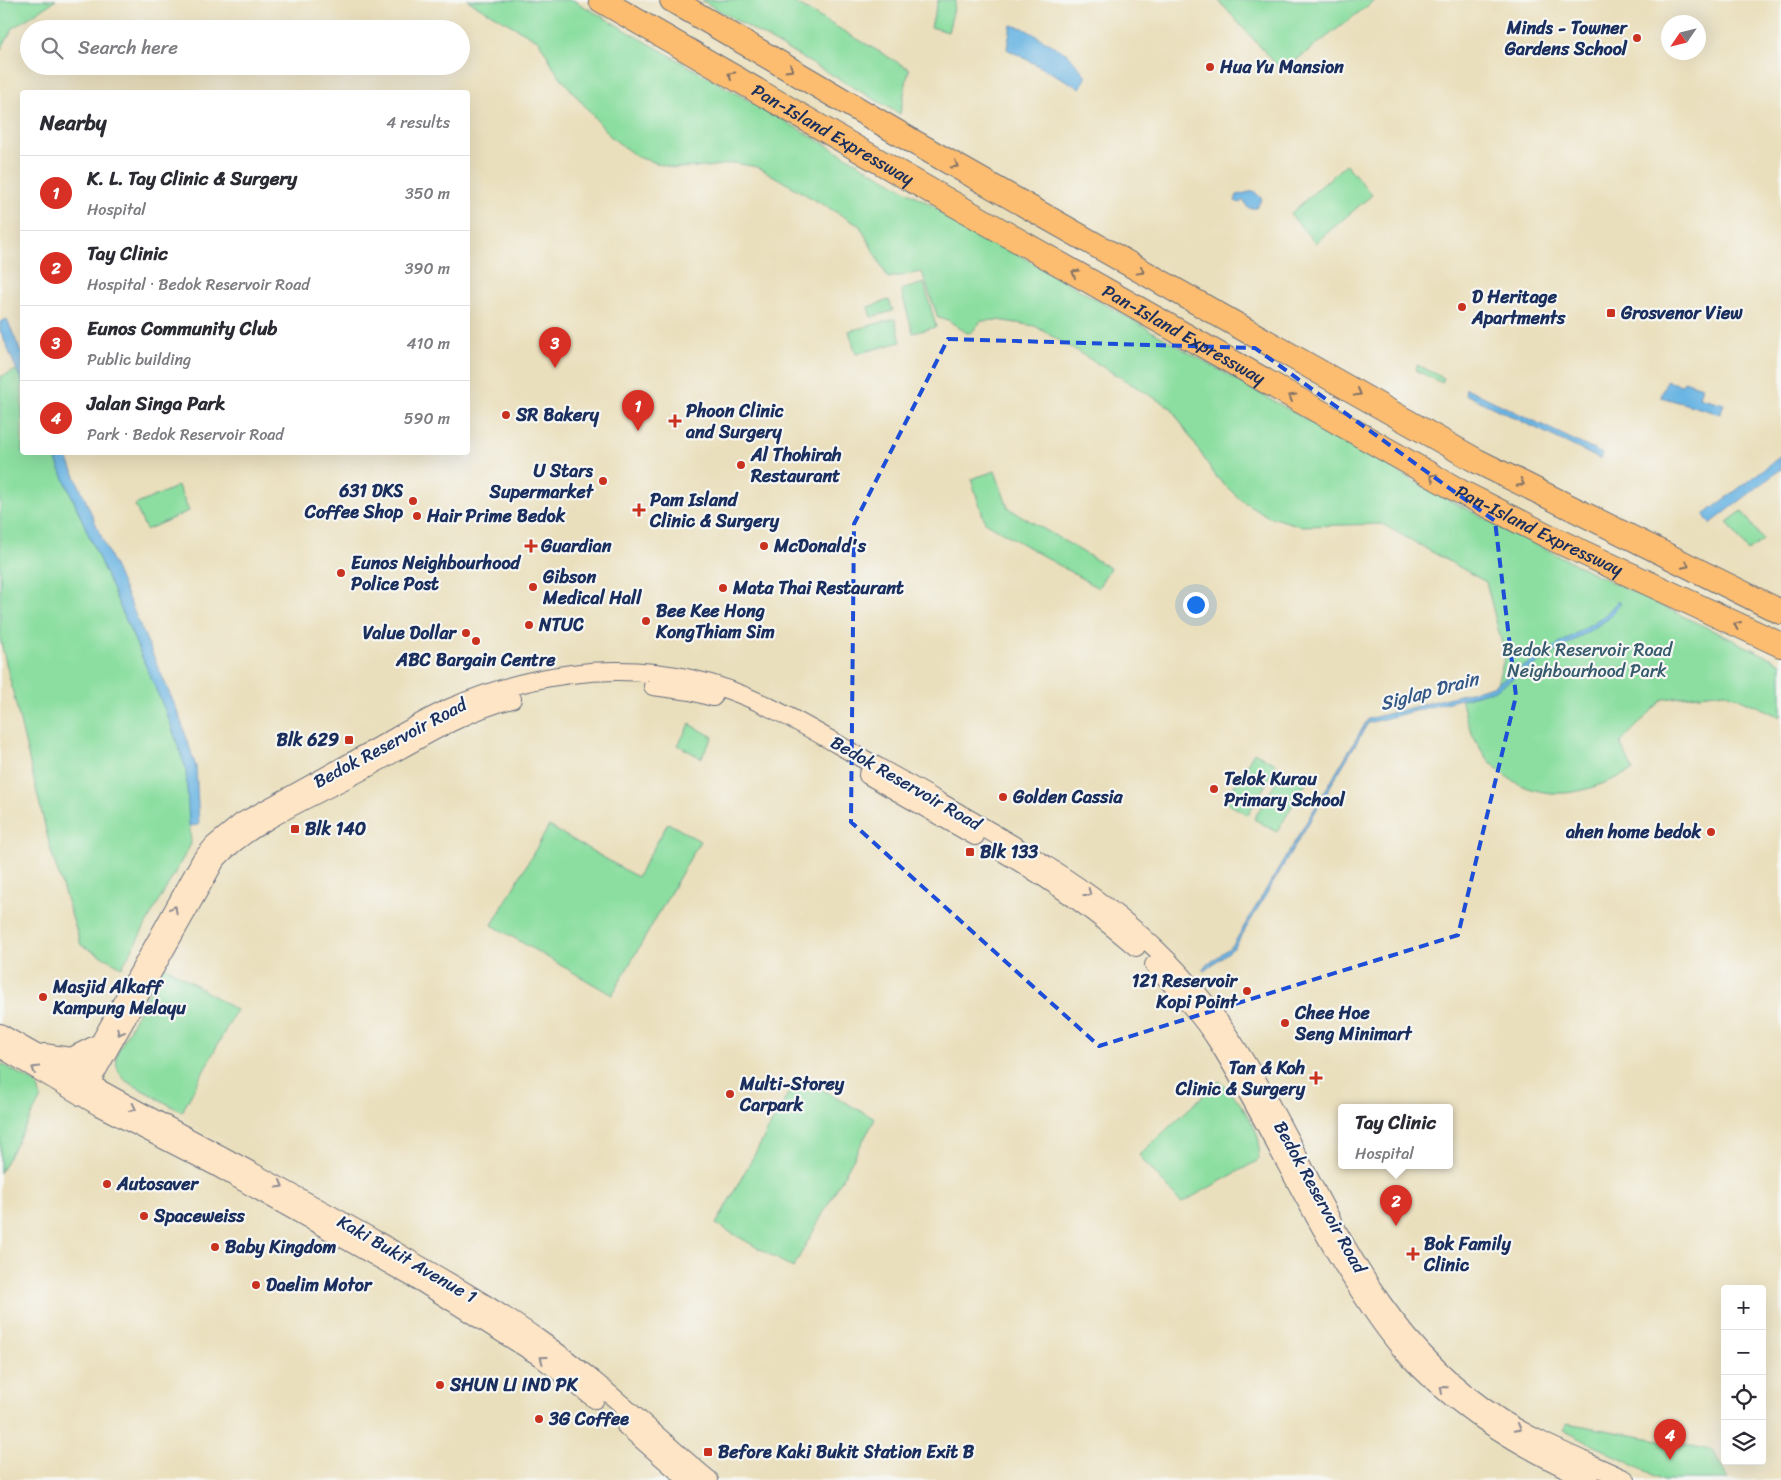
<!DOCTYPE html>
<html lang="en">
<head>
<meta charset="utf-8">
<style>
	:root { --surface:#fff; --page:#f2f2f3; --text:#2b2b33; --muted:#7c7c81; --line:#e1e1e2; --accent:#d93025 }
	body { margin:0; font-family:Sriracha,sans-serif; background:var(--page); color:var(--text) }
	.controls { position:absolute; right:15px; bottom:15px; display:grid; overflow:hidden; border-radius:5px; box-shadow:0 5px 20px #0002 }
	.controls button { width:45px; height:45px; display:grid; place-items:center; padding:0; border:0; border-bottom:1px solid var(--line); background:var(--surface); color:var(--text); font:25px sans-serif }
	.compass { position:absolute; left:1661px; top:15px; width:45px; height:45px; border-radius:50%; background:var(--surface); box-shadow:0 5px 20px #0002; rotate:235deg }
	.you { position:absolute; left:1195px; top:604px; width:18px; height:18px; margin:-12px; border:4px solid #fff; border-radius:50%; background:#1a73e8; box-shadow:0 0 0 8px #1a73e833 }
	.badge { display:grid; place-items:center; width:32px; height:32px; border-radius:50%; background:var(--accent); color:#fff; font-size:16px; font-weight:700 }
	.pin { position:absolute; translate:-50% -41px; filter:drop-shadow(0 1px 2px #0008) }
	.pin::after { content:''; position:absolute; top:26px; width:18px; height:15px; background:inherit; clip-path:polygon(0 0,100% 0,50% 100%) }
	.popup { position:absolute; left:1338px; top:1104px; width:115px; height:65px; box-sizing:border-box; display:grid; place-content:center; border-radius:5px; background:var(--surface); filter:drop-shadow(0 1px 4px #0005); font-size:16px; white-space:nowrap; color:var(--muted) }
	.popup b { font-size:19px; color:var(--text) }
	.popup::after { content:''; position:absolute; left:50%; top:100%; margin-left:-10px; border:10px solid transparent; border-top-color:var(--surface) }
	.list { margin:0; padding:0; list-style:none }
	h2 { display:flex; justify-content:space-between; align-items:center; height:65px; margin:0; padding:0 20px; font-size:21px }
	h2 small { font-size:16px; font-weight:400; color:var(--muted) }
	.list li { display:grid; grid-template-columns:32px 1fr auto; gap:15px; align-items:center; box-sizing:border-box; height:75px; padding:0 20px; border-top:1px solid var(--line) }
	.list b { display:block; font-size:19px; white-space:nowrap }
	.list p { margin:0; font-size:16px; white-space:nowrap; color:var(--muted) }
	.list em { font-size:16px; font-style:normal; color:var(--muted) }
	.icon { flex:none; width:28px; height:28px; fill:none; stroke:currentColor; stroke-width:2; stroke-linecap:round; stroke-linejoin:round }
	.map { position:relative; flex:none; width:1781px; height:1480px; overflow:hidden }
	.search { position:absolute; background:var(--surface); box-shadow:0 5px 20px #0002; left:20px; top:20px; width:450px; height:55px; display:flex; align-items:center; gap:12px; box-sizing:border-box; padding:0 18px; border-radius:28px; color:var(--muted); font-size:19px }
	.panel { position:absolute; background:var(--surface); box-shadow:0 5px 20px #0002; left:20px; top:90px; width:450px; height:365px; border-radius:5px }
	.map>svg:first-child { display:block }
</style>
</head>
<body>
<div class="map">
<svg width="1781" height="1480" viewBox="0 0 1781 1480">
	<rect width="100%" height="100%" fill="#f6f6f2"/>
	<filter id="ink" filterUnits="userSpaceOnUse"><feTurbulence type="fractalNoise" baseFrequency=".02" numOctaves="2"/><feDisplacementMap in="SourceGraphic" scale="10" xChannelSelector="R" yChannelSelector="G"/><feConvolveMatrix kernelMatrix="1 2 1 2 8 2 1 2 1" color-interpolation-filters="sRGB"/></filter>
	<filter id="wash" filterUnits="userSpaceOnUse"><feTurbulence type="fractalNoise" baseFrequency=".0096" numOctaves="4" result="noise"/><feDisplacementMap in="SourceGraphic" scale="20" xChannelSelector="R" yChannelSelector="G"/><feGaussianBlur stdDeviation="1.12" result="paint"/><feColorMatrix in="noise" values="0 0 0 0 0 0 0 0 0 0 0 0 0 0 0 0 0 1.4 0 .05"/><feComposite in="paint" operator="in"/></filter>
	<g filter="url(#wash)">
		<rect width="100%" height="100%" fill="#eadfbc"/>
		<path fill="#8bdea0" stroke="#53867f" d="M 0,0 L 56,0 L 13,28 L 0,51 Z
			M 467,0 L 573,0 L 1431,491 L 1597,575 L 1781,663 L 1781,717 L 1725,692 L 1663,699 L 1620,743 L 1633,770 C 1608,782 1581,795 1552,793 C 1502,789 1471,748 1462,702 L 1461,699 L 1495,690 L 1505,656 L 1486,582 L 1382,524 L 1301,526 L 1267,516 L 1241,500 L 1217,478 L 1171,408 L 1035,326 L 998,320 L 981,321 L 972,332 L 967,333 L 948,320 L 938,318 L 922,272 L 888,278 L 860,226 L 758,167 L 734,163 L 707,167 L 673,168 L 637,157 L 611,137 L 557,73 L 539,41 Z
			M 701,0 L 790,0 L 909,69 L 900,114 Z
			M 938,0 L 956,0 L 948,32 L 931,27 Z
			M 1218,0 L 1375,0 L 1282,71 Z
			M 1346,164 L 1372,195 L 1315,243 L 1290,214 Z
			M 924,283 L 936,327 L 913,333 L 901,290 Z
			M 889,300 L 893,311 L 871,317 L 868,307 Z
			M 895,319 L 901,342 L 856,354 L 849,331 Z
			M 1417,365 L 1444,378 L 1442,383 L 1415,370 Z
			M 17,370 L 22,382 L 22,452 L 53,453 L 169,719 L 186,769 L 191,844 L 122,967 L 81,945 L 51,851 L 0,638 L 0,377 Z
			M 995,471 L 1008,508 L 1110,568 L 1098,588 L 985,522 L 971,479 Z
			M 178,486 L 189,511 L 146,530 L 135,505 Z
			M 1742,511 L 1763,540 L 1748,551 L 1727,522 Z
			M 690,724 L 713,737 L 701,758 L 678,745 Z
			M 1254,752 L 1277,765 L 1248,815 L 1225,802 Z
			M 1283,769 L 1306,782 L 1277,832 L 1254,819 Z
			M 668,823 L 700,841 L 612,995 L 492,925 L 549,826 L 637,877 Z
			M 163,965 L 236,1010 L 182,1112 L 126,1081 C 117,1072 115,1065 117,1053 Z
			M 0,1063 L 37,1084 L 41,1098 L 0,1173 Z
			M 798,1076 L 875,1119 L 793,1268 L 716,1224 Z
			M 1219,1081 C 1233,1090 1254,1122 1258,1138 C 1261,1146 1259,1154 1257,1161 L 1181,1203 L 1139,1155 Z
			M 1567,1423 L 1713,1450 L 1728,1480 L 1663,1480 L 1563,1430 Z"/>
		<path fill="#6bb5e3" stroke="#4372a0" d="M 1011,25 L 1023,28 L 1069,55 L 1086,76 L 1080,88 L 1007,49 Z
			M 1254,191 L 1262,199 L 1256,208 L 1248,208 L 1243,200 L 1240,203 L 1235,201 L 1237,195 Z
			M 7,319 L 22,355 L 22,382 L 0,330 L 0,322 Z
			M 1666,381 L 1682,385 L 1684,381 L 1702,387 L 1699,397 L 1724,404 L 1720,414 L 1661,397 Z
			M 1466,388 L 1602,454 L 1600,459 L 1465,394 Z
			M 53,453 L 65,453 L 179,715 L 196,767 L 199,825 L 189,826 L 186,769 L 169,719 Z
			M 1781,456 L 1781,469 L 1710,524 L 1704,515 Z
			M 1618,601 L 1621,603 L 1608,619 L 1495,690 L 1368,723 L 1235,947 L 1204,971 L 1202,969 L 1233,945 L 1368,719 L 1493,686 L 1605,615 Z"/>
	</g>
	<g filter="url(#ink)">
		<g fill="none" stroke-linecap="round" stroke-linejoin="round">
			<g stroke="#636d7f" stroke-width="20">
				<path id="secondary" d="M 653,686 L 691,691 L 713,697
					M 868,775 L 975,836
					M 1002,852 C 1050,879 1094,911 1136,947
					M 1154,965 C 1176,989 1199,1013 1217,1041 C 1262,1112 1297,1190 1341,1262 C 1360,1292 1378,1322 1401,1349 C 1453,1408 1520,1448 1590,1480
					M 0,1033 C 125,1106 255,1171 381,1243 C 435,1274 489,1304 540,1340 C 600,1381 653,1434 709,1480
					M 0,1048 L 98,1106 L 215,1166 L 422,1283 L 540,1357 L 595,1399
					M 44,1053 L 71,1057 L 99,1043
					M 71,1090 L 100,1042 L 201,860 L 214,845 L 242,822 C 283,800 324,777 365,754 C 393,739 421,721 450,708 C 525,675 610,661 691,679 C 748,691 801,723 851,752 C 881,769 912,786 943,804 C 1041,861 1136,913 1207,1005 C 1312,1142 1344,1318 1500,1418 C 1539,1443 1584,1460 1626,1480
					M 82,1097 L 216,860 C 248,824 314,796 358,773 C 407,747 457,713 512,699
					M 626,1426 L 688,1480"/>
			</g>
			<g stroke="#636d7f" stroke-width="26">
				<g id="highway">
					<path id="s1" d="M 601,0 L 894,170 L 1461,492 L 1558,541 L 1781,645"/>
					<path d="M 672,0 L 912,141 L 1477,461 L 1781,612"/>
				</g>
			</g>
			<use href="#secondary" stroke="#fee5c5" stroke-width="18"/>
			<use href="#highway" stroke="#fcbd6f" stroke-width="24"/>
		</g>
		<defs><path id="oneway-chevron" d="M-2-3.5L2.5 0L-2 3.5" fill="none" stroke-width="1.6" stroke-linecap="round" stroke-linejoin="round" transform="scale(1.25)"/></defs>
		<g stroke="#806f66">
			<use href="#oneway-chevron" transform="translate(790 69) rotate(31)"/>
			<use href="#oneway-chevron" transform="translate(731 75) rotate(-150)"/>
			<use href="#oneway-chevron" transform="translate(955 165) rotate(30)"/>
			<use href="#oneway-chevron" transform="translate(1141 271) rotate(29)"/>
			<use href="#oneway-chevron" transform="translate(1075 273) rotate(-150)"/>
			<use href="#oneway-chevron" transform="translate(1358 393) rotate(29)"/>
			<use href="#oneway-chevron" transform="translate(1292 397) rotate(-150)"/>
			<use href="#oneway-chevron" transform="translate(1433 477) rotate(-151)"/>
			<use href="#oneway-chevron" transform="translate(1521 483) rotate(27)"/>
			<use href="#oneway-chevron" transform="translate(1686 565) rotate(26)"/>
			<use href="#oneway-chevron" transform="translate(1737 625) rotate(-155)"/>
		</g>
		<g stroke="#8c8a92">
			<use href="#oneway-chevron" transform="translate(1088 893) rotate(37)"/>
			<use href="#oneway-chevron" transform="translate(174 909) rotate(-62)"/>
			<use href="#oneway-chevron" transform="translate(120 1032) rotate(119)"/>
			<use href="#oneway-chevron" transform="translate(35 1069) rotate(-149)"/>
			<use href="#oneway-chevron" transform="translate(133 1108) rotate(27)"/>
			<use href="#oneway-chevron" transform="translate(280 1185) rotate(29)"/>
			<use href="#oneway-chevron" transform="translate(543 1359) rotate(-144)"/>
			<use href="#oneway-chevron" transform="translate(1443 1389) rotate(-139)"/>
			<use href="#oneway-chevron" transform="translate(1518 1428) rotate(28)"/>
		</g>
	</g>
	<path fill="none" stroke="#1d4ed8" stroke-width="4" stroke-dasharray="10 6" stroke-linejoin="round" d="M 948,339 L 1255,348 L 1495,521 L 1516,696 L 1458,935 L 1099,1046 L 851,822 L 854,524 Z"/>
	<g fill="#c8321e" stroke="#f6f6f2" stroke-width="2">
		<circle cx="1637" cy="38" r="5"/>
		<circle cx="1210" cy="67" r="5"/>
		<circle cx="1462" cy="307" r="5"/>
		<rect x="1606" y="308" width="10" height="10" rx="2.5"/>
		<circle cx="506" cy="415" r="5"/>
		<path d="M672.5 413.5h5v5h5v5h-5v5h-5v-5h-5v-5h5z"/>
		<circle cx="741" cy="465" r="5"/>
		<circle cx="603" cy="481" r="5"/>
		<circle cx="413" cy="501" r="5"/>
		<path d="M636.5 502.5h5v5h5v5h-5v5h-5v-5h-5v-5h5z"/>
		<circle cx="417" cy="516" r="5"/>
		<path d="M528.5 538.5h5v5h5v5h-5v5h-5v-5h-5v-5h5z"/>
		<circle cx="764" cy="546" r="5"/>
		<circle cx="341" cy="573" r="5"/>
		<circle cx="533" cy="587" r="5"/>
		<circle cx="723" cy="588" r="5"/>
		<circle cx="646" cy="621" r="5"/>
		<circle cx="529" cy="625" r="5"/>
		<circle cx="466" cy="633" r="5"/>
		<circle cx="476" cy="641" r="5"/>
		<rect x="344" y="735" width="10" height="10" rx="2.5"/>
		<circle cx="1214" cy="789" r="5"/>
		<circle cx="1003" cy="797" r="5"/>
		<rect x="290" y="824" width="10" height="10" rx="2.5"/>
		<circle cx="1711" cy="832" r="5"/>
		<rect x="965" y="847" width="10" height="10" rx="2.5"/>
		<circle cx="1247" cy="991" r="5"/>
		<circle cx="43" cy="997" r="5"/>
		<circle cx="1285" cy="1023" r="5"/>
		<path d="M1313.5 1070.5h5v5h5v5h-5v5h-5v-5h-5v-5h5z"/>
		<circle cx="730" cy="1094" r="5"/>
		<circle cx="107" cy="1184" r="5"/>
		<circle cx="144" cy="1216" r="5"/>
		<circle cx="215" cy="1247" r="5"/>
		<path d="M1410.5 1246.5h5v5h5v5h-5v5h-5v-5h-5v-5h5z"/>
		<circle cx="256" cy="1285" r="5"/>
		<circle cx="440" cy="1385" r="5"/>
		<circle cx="539" cy="1419" r="5"/>
		<rect x="703" y="1447" width="10" height="10" rx="2.5"/>
	</g>
	<g text-anchor="middle" dominant-baseline="central" stroke-width="4.5" stroke-linejoin="round" paint-order="stroke">
		<g font-size="18" font-weight="bold" fill="#1b2f5e" stroke="#f6f6f2" text-anchor="start">
			<text x="1627" y="28" text-anchor="end">Minds - Towner<tspan x="1627" dy="21">Gardens School</tspan></text>
			<text x="1220" y="67">Hua Yu Mansion</text>
			<text x="1472" y="297">D Heritage<tspan x="1472" dy="21">Apartments</tspan></text>
			<text x="1621" y="313">Grosvenor View</text>
			<text x="686" y="411">Phoon Clinic<tspan x="686" dy="21">and Surgery</tspan></text>
			<text x="516" y="415">SR Bakery</text>
			<text x="751" y="455">Al Thohirah<tspan x="751" dy="21">Restaurant</tspan></text>
			<text x="593" y="471" text-anchor="end">U Stars<tspan x="593" dy="21">Supermarket</tspan></text>
			<text x="403" y="491" text-anchor="end">631 DKS<tspan x="403" dy="21">Coffee Shop</tspan></text>
			<text x="650" y="500">Pam Island<tspan x="650" dy="21">Clinic &amp; Surgery</tspan></text>
			<text x="427" y="516">Hair Prime Bedok</text>
			<text x="541" y="546">Guardian</text>
			<text x="774" y="546">McDonald's</text>
			<text x="351" y="563">Eunos Neighbourhood<tspan x="351" dy="21">Police Post</tspan></text>
			<text x="543" y="577">Gibson<tspan x="543" dy="21">Medical Hall</tspan></text>
			<text x="733" y="588">Mata Thai Restaurant</text>
			<text x="656" y="611">Bee Kee Hong<tspan x="656" dy="21">KongThiam Sim</tspan></text>
			<text x="539" y="625">NTUC</text>
			<text x="456" y="633" text-anchor="end">Value Dollar</text>
			<text x="476" y="660" text-anchor="middle">ABC Bargain Centre</text>
			<text x="339" y="740" text-anchor="end">Blk 629</text>
			<text x="1224" y="779">Telok Kurau<tspan x="1224" dy="21">Primary School</tspan></text>
			<text x="1013" y="797">Golden Cassia</text>
			<text x="305" y="829">Blk 140</text>
			<text x="1701" y="832" text-anchor="end">ahen home bedok</text>
			<text x="980" y="852">Blk 133</text>
			<text x="1237" y="981" text-anchor="end">121 Reservoir<tspan x="1237" dy="21">Kopi Point</tspan></text>
			<text x="53" y="987">Masjid Alkaff<tspan x="53" dy="21">Kampung Melayu</tspan></text>
			<text x="1295" y="1013">Chee Hoe<tspan x="1295" dy="21">Seng Minimart</tspan></text>
			<text x="1305" y="1068" text-anchor="end">Tan &amp; Koh<tspan x="1305" dy="21">Clinic &amp; Surgery</tspan></text>
			<text x="740" y="1084">Multi-Storey<tspan x="740" dy="21">Carpark</tspan></text>
			<text x="117" y="1184">Autosaver</text>
			<text x="154" y="1216">Spaceweiss</text>
			<text x="1424" y="1244">Bok Family<tspan x="1424" dy="21">Clinic</tspan></text>
			<text x="225" y="1247">Baby Kingdom</text>
			<text x="266" y="1285">Daelim Motor</text>
			<text x="450" y="1385">SHUN LI IND PK</text>
			<text x="549" y="1419">3G Coffee</text>
			<text x="718" y="1452">Before Kaki Bukit Station Exit B</text>
		</g>
		<g font-size="18" fill="#1b2f5e" stroke="#f6f6f2">
			<text stroke="none"><textPath href="#s1" startOffset="268">Pan-Island Expressway</textPath></text>
			<text stroke="none"><textPath href="#s1" startOffset="672">Pan-Island Expressway</textPath></text>
			<text stroke="none"><textPath href="#s1" startOffset="1078">Pan-Island Expressway</textPath></text>
			<text transform="translate(390 743) rotate(-28)">Bedok Reservoir Road</text>
			<text transform="translate(906 783) rotate(30)">Bedok Reservoir Road</text>
			<text transform="translate(1320 1197) rotate(61)">Bedok Reservoir Road</text>
			<text transform="translate(407 1259) rotate(30)">Kaki Bukit Avenue 1</text>
		</g>
		<g font-size="18" fill="#375b6e" stroke="#f6f6f2">
			<text x="1587" y="650">Bedok Reservoir Road<tspan x="1587" dy="21">Neighbourhood Park</tspan></text>
		</g>
		<g font-size="19" font-style="italic" fill="#335786" stroke="#f6f6f2">
			<text transform="translate(1429 691) rotate(-15)">Siglap Drain</text>
		</g>
	</g>
</svg>
<div class="controls">
<button>+</button>
<button>−</button>
<button><svg class="icon" aria-label="locate" viewBox="0 0 24 24"><circle cx="12" cy="12" r="6"/><path d="M12 2v4M12 18v4M2 12h4M18 12h4"/></svg></button>
<button><svg class="icon" aria-label="layers" viewBox="0 0 24 24"><path d="M12 4l9 5-9 5-9-5zM3 14l9 5 9-5"/></svg></button>
</div>
<svg class="compass" viewBox="-18 -18 36 36"><path d="M0-13l5 13h-10z" fill="#e53935"/><path d="M0 13l5-13h-10z" fill="#7c7c81"/></svg>
<div class="you"></div>
<div class="pin badge" style="left:638px;top:431px">1</div>
<div class="pin badge" style="left:1396px;top:1226px">2</div>
<div class="popup"><b>Tay Clinic</b>Hospital</div>
<div class="pin badge" style="left:555px;top:368px">3</div>
<div class="pin badge" style="left:1670px;top:1460px">4</div>
<div class="search"><svg class="icon" aria-label="search" viewBox="0 0 24 24"><circle cx="10" cy="10" r="6"/><path d="M15 15l6 6"/></svg>Search here</div>
<section class="panel">
<h2>Nearby<small>4 results</small></h2>
<ul class="list">
<li><span class="badge">1</span><div><b>K. L. Tay Clinic &amp; Surgery</b><p>Hospital</p></div><em>350 m</em></li>
<li><span class="badge">2</span><div><b>Tay Clinic</b><p>Hospital · Bedok Reservoir Road</p></div><em>390 m</em></li>
<li><span class="badge">3</span><div><b>Eunos Community Club</b><p>Public building</p></div><em>410 m</em></li>
<li><span class="badge">4</span><div><b>Jalan Singa Park</b><p>Park · Bedok Reservoir Road</p></div><em>590 m</em></li>
</ul>
</section>
</div>
</body>
</html>
